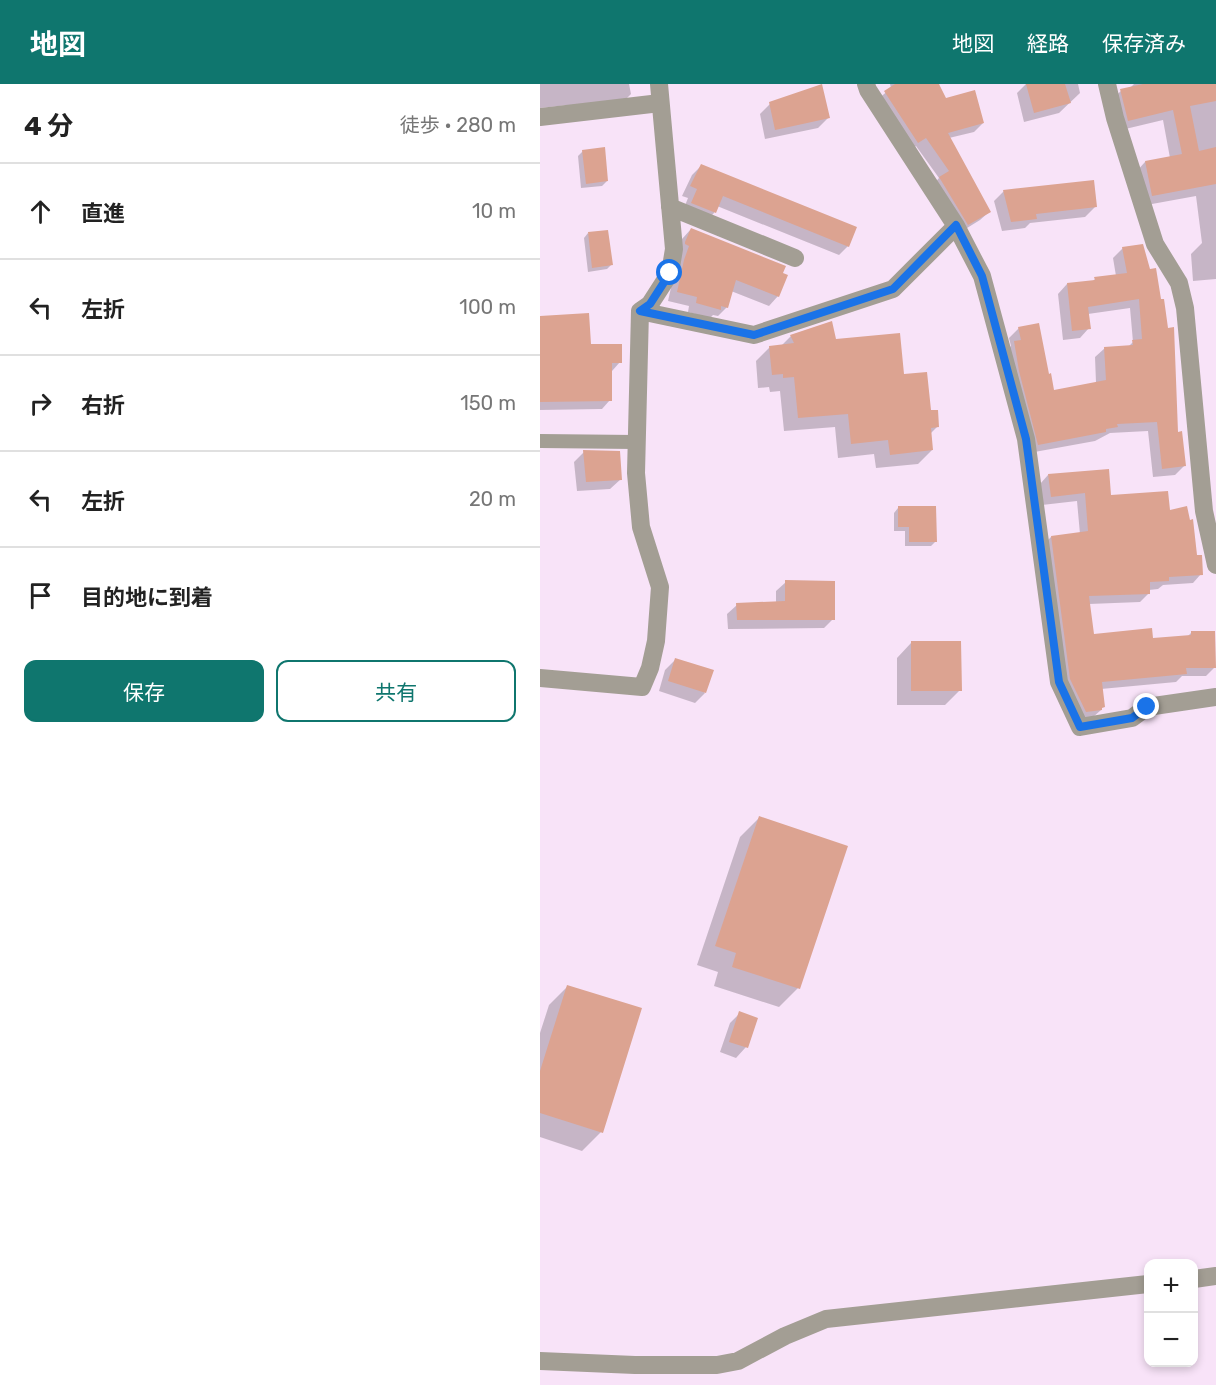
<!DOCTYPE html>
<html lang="ja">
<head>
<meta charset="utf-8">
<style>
	:root { --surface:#fff; --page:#f6f6f6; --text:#222; --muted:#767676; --line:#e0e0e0; --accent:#0f766e }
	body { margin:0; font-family:Rubik,"Noto Sans JP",sans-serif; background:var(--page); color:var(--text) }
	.controls { position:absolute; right:18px; bottom:18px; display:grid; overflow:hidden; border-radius:12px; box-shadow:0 3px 9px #0003 }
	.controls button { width:54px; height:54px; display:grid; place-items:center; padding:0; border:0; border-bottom:2px solid var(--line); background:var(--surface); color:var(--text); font:30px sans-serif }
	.stop { position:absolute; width:18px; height:18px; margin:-14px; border:4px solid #1a73e8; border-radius:50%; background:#fff }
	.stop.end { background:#1a73e8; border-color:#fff; box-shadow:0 2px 6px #0008 }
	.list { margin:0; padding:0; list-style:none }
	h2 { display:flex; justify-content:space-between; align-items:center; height:78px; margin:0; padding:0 24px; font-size:26px }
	h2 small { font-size:20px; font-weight:400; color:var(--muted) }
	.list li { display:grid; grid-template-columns:39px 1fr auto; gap:18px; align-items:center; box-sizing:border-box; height:96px; padding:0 24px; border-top:2px solid var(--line) }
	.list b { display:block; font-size:22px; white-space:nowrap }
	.list em { font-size:20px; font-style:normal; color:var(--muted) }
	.actions { display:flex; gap:12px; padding:18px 24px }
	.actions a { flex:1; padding:14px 0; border:2px solid var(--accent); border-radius:12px; text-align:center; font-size:21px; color:var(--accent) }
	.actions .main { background:var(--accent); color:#fff }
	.icon { flex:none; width:33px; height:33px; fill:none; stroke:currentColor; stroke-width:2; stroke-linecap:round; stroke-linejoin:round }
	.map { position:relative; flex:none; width:676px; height:1301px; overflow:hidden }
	header { display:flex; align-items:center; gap:36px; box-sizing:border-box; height:84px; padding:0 30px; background:var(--accent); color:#fff }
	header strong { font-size:28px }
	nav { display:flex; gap:33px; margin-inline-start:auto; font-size:21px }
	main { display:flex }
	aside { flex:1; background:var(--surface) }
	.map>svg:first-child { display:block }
</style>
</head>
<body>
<header>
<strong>地図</strong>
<nav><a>地図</a><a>経路</a><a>保存済み</a></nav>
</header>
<main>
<aside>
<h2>4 分<small>徒歩 · 280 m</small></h2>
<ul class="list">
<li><svg class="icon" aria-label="ahead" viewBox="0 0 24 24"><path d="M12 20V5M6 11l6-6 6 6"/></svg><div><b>直進</b></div><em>10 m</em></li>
<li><svg class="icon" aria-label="left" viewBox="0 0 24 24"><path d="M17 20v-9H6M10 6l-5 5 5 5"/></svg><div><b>左折</b></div><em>100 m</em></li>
<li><svg class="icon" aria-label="right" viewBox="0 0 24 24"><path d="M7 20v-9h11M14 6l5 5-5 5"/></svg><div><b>右折</b></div><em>150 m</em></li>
<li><svg class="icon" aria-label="left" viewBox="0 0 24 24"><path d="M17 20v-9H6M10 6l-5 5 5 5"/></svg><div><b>左折</b></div><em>20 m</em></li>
<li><svg class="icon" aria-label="arrive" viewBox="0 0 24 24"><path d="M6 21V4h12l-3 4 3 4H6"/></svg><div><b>目的地に到着</b></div></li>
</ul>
<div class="actions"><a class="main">保存</a><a>共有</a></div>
</aside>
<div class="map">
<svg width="676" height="1301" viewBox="0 0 676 1301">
	<rect width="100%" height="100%" fill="#f8e3f8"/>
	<path fill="#0003" d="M 0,0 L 89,0 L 91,10 L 82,19 L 28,25 L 28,21 L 0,24 Z
		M 350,0 L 398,0 L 405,16 L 443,39 L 434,48 L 409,54 L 449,128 L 440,136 L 419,149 L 391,103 L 399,94 L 376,62 L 369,67 L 336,17 L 351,4 Z
		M 486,0 L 538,0 L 540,9 L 519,29 L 484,38 L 477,9 Z
		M 594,0 L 676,0 L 676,195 L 653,197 L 651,170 L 662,159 L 656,112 L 601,122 L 595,89 L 605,78 L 630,74 L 623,36 L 577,47 L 570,17 L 581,7 L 589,5 Z
		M 230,20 L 288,34 L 278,44 L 225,55 L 220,30 Z
		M 43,67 L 67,97 L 62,102 L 41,104 L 38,72 Z
		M 161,82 L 308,162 L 299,171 L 177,122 L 174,129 L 165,138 L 142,129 L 148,114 L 142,112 L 152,91 Z
		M 464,107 L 555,123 L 545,133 L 490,139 L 485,144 L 462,147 L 454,117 Z
		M 151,145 L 238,212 L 229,222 L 191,207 L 187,223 L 178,232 L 173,231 L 170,234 L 148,228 L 149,222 L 128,217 L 142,155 Z
		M 48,149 L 72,180 L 67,185 L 48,188 L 44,154 Z
		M 602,161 L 637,349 L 645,381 L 635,391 L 613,393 L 608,347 L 570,349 L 555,357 L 489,369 L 465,268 L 471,262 L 469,254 L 479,244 L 508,291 L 513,307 L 556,299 L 555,273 L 565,264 L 588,263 L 593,258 L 590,224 L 548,230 L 549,244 L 540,254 L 523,256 L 518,210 L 527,200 L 553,197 L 555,195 L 576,192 L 573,174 L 583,164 Z
		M 0,233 L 80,278 L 72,287 L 70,316 L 62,325 L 0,326 Z
		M 251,252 L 295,257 L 362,292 L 389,328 L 398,342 L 390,350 L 392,366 L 378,380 L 336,384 L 334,370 L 298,374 L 295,343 L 244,347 L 240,307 L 230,308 L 229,303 L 218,304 L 216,277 L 230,263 L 241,262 Z
		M 44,368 L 81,395 L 70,405 L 37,407 L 34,378 Z
		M 508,391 L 570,412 L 629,428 L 656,473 L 661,490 L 653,499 L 623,501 L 618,505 L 609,506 L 609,509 L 600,518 L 549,520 L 553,551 L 612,556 L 647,553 L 651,549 L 674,584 L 666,592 L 642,592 L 636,598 L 561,605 L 561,626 L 552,634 L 537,636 L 522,604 L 502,462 L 511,453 L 540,450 L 537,417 L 502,421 L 500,400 Z
		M 358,424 L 396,457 L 391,462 L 365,462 L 365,447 L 354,447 L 354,429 Z
		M 246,498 L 293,535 L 284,544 L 188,545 L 187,530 L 197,521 L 236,519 L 236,507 Z
		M 371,559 L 420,606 L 405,621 L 357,621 L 357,574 Z
		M 135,576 L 165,609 L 155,619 L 119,607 L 125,586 Z
		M 219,734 L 258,904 L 239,923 L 174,902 L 178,888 L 157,881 L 200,753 Z
		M 28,902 L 61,1048 L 42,1067 L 0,1053 L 0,949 L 9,921 Z
		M 200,929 L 206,963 L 196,974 L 180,968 L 190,939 Z"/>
	<path fill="#dca391" d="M 282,0 L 290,34 L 235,46 L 229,18 Z
		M 355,0 L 399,0 L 406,14 L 435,6 L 444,39 L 408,49 L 451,128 L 428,141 L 399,93 L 409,87 L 386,54 L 378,59 L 344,7 Z
		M 486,0 L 525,0 L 531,19 L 494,29 Z
		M 603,0 L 676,0 L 676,17 L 650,22 L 659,67 L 676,63 L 676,100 L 612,112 L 605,77 L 642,70 L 633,26 L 588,37 L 580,5 Z
		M 65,63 L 68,97 L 46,100 L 42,66 Z
		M 161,80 L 317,143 L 309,163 L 183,112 L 176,129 L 151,119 L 157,105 L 150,102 Z
		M 554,96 L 557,123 L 496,130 L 497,135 L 471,138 L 463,106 Z
		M 151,144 L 246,182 L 243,189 L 248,191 L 239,213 L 196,196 L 188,224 L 181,222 L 181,226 L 156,219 L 157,213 L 137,208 L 144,176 L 149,162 L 145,160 L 145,158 Z
		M 68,146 L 73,181 L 52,184 L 48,148 Z
		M 603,160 L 610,185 L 616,184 L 621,215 L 624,215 L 628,244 L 634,243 L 638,348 L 642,347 L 646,382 L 622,385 L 617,338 L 577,340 L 578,343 L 566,345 L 566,348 L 498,361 L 479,287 L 474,257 L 481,256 L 478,243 L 499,239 L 509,290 L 511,289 L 514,306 L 566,296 L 564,263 L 593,261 L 592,256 L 602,255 L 599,215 L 548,223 L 551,245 L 532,247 L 527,199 L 555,196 L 554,193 L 587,189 L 582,163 Z
		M 49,229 L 51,260 L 82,260 L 82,279 L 72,279 L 72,317 L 0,318 L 0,232 Z
		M 292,237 L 296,255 L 360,249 L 364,290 L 387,288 L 391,326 L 398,326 L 399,343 L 391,344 L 393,366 L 350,371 L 348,356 L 311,360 L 308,330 L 258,334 L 254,293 L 243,294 L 243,290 L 232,291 L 229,262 L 254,259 L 250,251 Z
		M 43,366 L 80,367 L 82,396 L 46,398 Z
		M 569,385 L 571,411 L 628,407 L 630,426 L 647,422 L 650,436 L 653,435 L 657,471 L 662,471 L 663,491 L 629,493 L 629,497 L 610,498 L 610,510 L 549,512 L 554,550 L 612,544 L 613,554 L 651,551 L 651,547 L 675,547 L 676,584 L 646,584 L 647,590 L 562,598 L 565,623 L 562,624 L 562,626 L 546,628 L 530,595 L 511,452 L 548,447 L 545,409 L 511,413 L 508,390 Z
		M 358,422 L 396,422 L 397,458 L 369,458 L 369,443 L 358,443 Z
		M 245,496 L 295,497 L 295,536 L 197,536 L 196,519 L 245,517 Z
		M 371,557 L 421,557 L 422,607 L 371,607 Z
		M 135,574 L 174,586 L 166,609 L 128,597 Z
		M 219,732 L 308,762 L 260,905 L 192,883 L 196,869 L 175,862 Z
		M 27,901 L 102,924 L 63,1049 L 0,1029 L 0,987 Z
		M 199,927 L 218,934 L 208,964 L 189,958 Z"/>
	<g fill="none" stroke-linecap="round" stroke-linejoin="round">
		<path stroke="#a39e94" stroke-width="14" d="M 0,357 L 95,358"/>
		<path stroke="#a39e94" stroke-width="18" d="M 326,0 L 328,6 L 416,142 L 442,192 L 486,355 L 519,598 L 540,643 L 592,634 L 607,623 L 676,613
			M 567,0 L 575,34 L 615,160 L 639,199 L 645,224 L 664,427 L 676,481
			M 0,33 L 120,19
			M 130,123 L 255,174
			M 100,227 L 214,251 L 353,205 L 416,142
			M 0,594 L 102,603 L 110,584 L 116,557 L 120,503 L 101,443 L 96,389 L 100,227 L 110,220 L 130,189 L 134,165 L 119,0
			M 654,1195 L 676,1192
			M 0,1277 L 95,1281 L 177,1281 L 198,1277 L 245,1252 L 286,1235 L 608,1200"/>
	</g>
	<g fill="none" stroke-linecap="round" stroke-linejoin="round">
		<path stroke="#1a73e8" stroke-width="8" d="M 130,189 L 110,220 L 100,227 L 214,251 L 353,205 L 416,141 L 442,192 L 486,355 L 519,598 L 540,643 L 592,634 L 607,623"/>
	</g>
</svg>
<div class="controls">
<button>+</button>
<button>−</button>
</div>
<div class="stop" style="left:130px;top:189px"></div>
<div class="stop end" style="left:607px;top:623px"></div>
</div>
</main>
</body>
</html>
